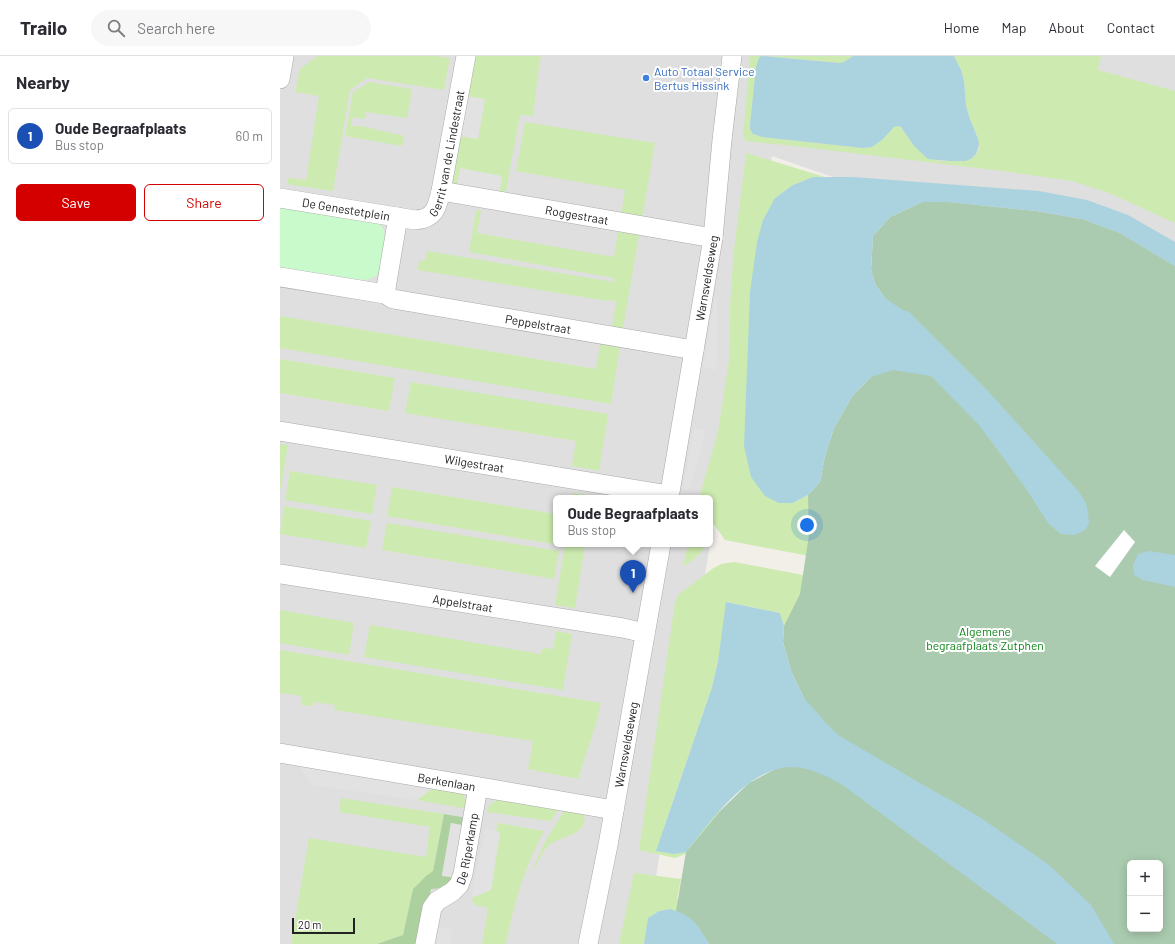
<!DOCTYPE html>
<html lang="en">
<head>
<meta charset="utf-8">
<style>
	:root { --surface:#fff; --page:#f7f7f7; --text:#2b2b33; --muted:#7c7c81; --line:#e1e1e2; --accent:#d40000 }
	body { margin:0; font-family:Barlow,sans-serif; background:var(--page); color:var(--text) }
	.controls { position:absolute; right:12px; bottom:12px; display:grid; overflow:hidden; border-radius:6px; box-shadow:0 2px 10px #0003 }
	.controls button { width:36px; height:36px; display:grid; place-items:center; padding:0; border:0; border-bottom:1px solid var(--line); background:var(--surface); color:var(--text); font:20px sans-serif }
	.scale { position:absolute; left:12px; bottom:10px; width:63px; box-sizing:border-box; padding-left:4px; border:2px solid #222; border-top:0; font-size:11px; line-height:14px; white-space:nowrap; color:#222; -webkit-text-stroke:3px #fff; paint-order:stroke }
	.you { position:absolute; left:527px; top:469px; width:14px; height:14px; margin:-10px; border:3px solid #fff; border-radius:50%; background:#1a73e8; box-shadow:0 0 0 6px #1a73e833 }
	.badge { display:grid; place-items:center; width:26px; height:26px; border-radius:50%; background:var(--accent); color:#fff; font-size:13px; font-weight:700 }
	.pin { position:absolute; translate:-50% -33px; filter:drop-shadow(0 1px 2px #0008) }
	.pin::after { content:''; position:absolute; top:21px; width:14px; height:12px; background:inherit; clip-path:polygon(0 0,100% 0,50% 100%) }
	.popup { position:absolute; left:273px; top:439px; width:160px; height:52px; box-sizing:border-box; display:grid; place-content:center; border-radius:6px; background:var(--surface); filter:drop-shadow(0 1px 3px #0005); font-size:13px; white-space:nowrap; color:var(--muted) }
	.popup b { font-size:15px; color:var(--text) }
	.popup::after { content:''; position:absolute; left:50%; top:100%; margin-left:-8px; border:8px solid transparent; border-top-color:var(--surface) }
	.list { margin:0; padding:0; list-style:none }
	h2 { display:flex; justify-content:space-between; align-items:center; height:52px; margin:0; padding:0 16px; font-size:17px }
	h2 small { font-size:13px; font-weight:400; color:var(--muted) }
	.list li { display:grid; grid-template-columns:26px 1fr auto; gap:12px; align-items:center; box-sizing:border-box; height:56px; margin:0 8px 8px; padding:0 8px; border:1px solid var(--line); border-radius:6px }
	.list b { display:block; font-size:15px; white-space:nowrap }
	.list p { margin:0; font-size:13px; white-space:nowrap; color:var(--muted) }
	.list em { font-size:13px; font-style:normal; color:var(--muted) }
	.actions { display:flex; gap:8px; padding:12px 16px }
	.actions a { flex:1; padding:9px 0; border:1px solid var(--accent); border-radius:6px; text-align:center; font-size:14px; color:var(--accent) }
	.actions .main { background:var(--accent); color:#fff }
	.icon { flex:none; width:22px; height:22px; fill:none; stroke:currentColor; stroke-width:2; stroke-linecap:round; stroke-linejoin:round }
	.map { position:relative; flex:none; width:895px; height:888px; overflow:hidden }
	header { display:flex; align-items:center; gap:24px; box-sizing:border-box; height:56px; padding:0 20px; background:var(--surface); border-bottom:1px solid var(--line) }
	header strong { font-size:19px }
	nav { display:flex; gap:22px; margin-inline-start:auto; font-size:14px }
	.search { width:280px; height:36px; background:var(--page); display:flex; align-items:center; gap:10px; box-sizing:border-box; padding:0 14px; border-radius:22px; color:var(--muted); font-size:15px }
	main { display:flex }
	aside { flex:1; background:var(--surface) }
	.map>svg:first-child { display:block }
</style>
</head>
<body>
<header>
<strong>Trailo</strong>
<div class="search"><svg class="icon" aria-label="search" viewBox="0 0 24 24"><circle cx="10" cy="10" r="6"/><path d="M15 15l6 6"/></svg>Search here</div>
<nav><a>Home</a><a>Map</a><a>About</a><a>Contact</a></nav>
</header>
<main>
<aside>
<h2>Nearby<small></small></h2>
<ul class="list">
<li><span class="badge" style="background:#1a4fb4">1</span><div><b>Oude Begraafplaats</b><p>Bus stop</p></div><em>60 m</em></li>
</ul>
<div class="actions"><a class="main">Save</a><a>Share</a></div>
</aside>
<div class="map">
<svg width="895" height="888" viewBox="0 0 895 888">
	<rect width="100%" height="100%" fill="#f2efe9"/>
	<path fill="#e0dfdf" d="M 0,0 L 895,0 L 895,241 L 879,234 L 492,100 L 430,486 L 430,442 L 276,442 L 276,488 L 430,488 L 365,888 L 0,888 Z"/>
	<path fill="#cdebb0" d="M 38,0 L 156,0 L 170,2 L 164,34 L 87,22 L 70,34 L 53,135 L 7,128 L 8,122 L 26,124 L 39,40 L 15,36 L 20,13 Z
		M 193,0 L 262,0 L 260,2 L 253,60 L 240,59 L 225,140 L 219,139 L 222,121 L 176,132 L 169,130 L 179,80 L 198,83 L 186,40 Z
		M 470,0 L 481,0 L 480,1 L 470,68 L 473,78 L 482,81 L 583,92 L 592,91 L 603,83 L 614,71 L 618,70 L 621,71 L 623,75 L 658,105 L 686,105 L 692,102 L 696,98 L 699,93 L 698,83 L 690,63 L 686,50 L 684,25 L 681,14 L 674,0 L 821,0 L 818,14 L 895,35 L 895,167 L 829,137 L 792,125 L 722,115 L 522,91 L 466,85 L 463,80 Z
		M 486,0 L 573,0 L 564,6 L 560,7 Z
		M 89,26 L 132,33 L 127,62 L 86,56 L 85,63 L 73,61 L 71,70 L 81,70 L 124,80 L 122,90 L 65,80 L 73,36 Z
		M 245,66 L 375,87 L 362,163 L 341,159 L 345,134 L 236,115 Z
		M 466,97 L 545,121 C 524,121 511,130 495,142 L 499,447 L 513,447 L 528,439 L 895,210 L 566,507 L 445,484 L 430,463 L 430,442 L 419,442 L 438,376 L 449,304 L 450,248 L 454,193 Z
		M 196,154 L 201,155 L 197,177 L 334,201 L 338,176 L 359,179 L 343,273 L 332,272 L 336,245 L 328,244 L 327,245 L 138,214 L 139,204 L 145,205 L 147,195 L 334,226 L 334,222 L 189,196 Z
		M 0,260 L 316,313 L 320,288 L 340,291 L 331,348 L 0,292 Z
		M 0,303 L 115,322 L 109,355 L 0,337 Z
		M 131,326 L 328,358 L 319,415 L 292,410 L 296,385 L 125,357 Z
		M 0,388 L 8,389 L 0,436 Z
		M 10,415 L 97,429 L 92,458 L 5,444 Z
		M 112,431 L 276,458 L 276,488 L 279,489 L 107,460 Z
		M 293,437 L 313,440 L 313,442 L 292,442 Z
		M 4,450 L 91,465 L 86,492 L 0,478 Z
		M 107,467 L 279,495 L 274,523 L 102,494 Z
		M 285,488 L 305,488 L 295,552 L 275,549 Z
		M 408,488 L 425,488 C 423,499 411,504 403,511 Z
		M 454,506 L 513,517 L 561,528 L 850,873 L 834,888 L 524,642 L 500,557 L 447,546 L 438,605 L 432,631 L 376,795 L 441,754 L 408,797 L 395,802 L 359,794 L 395,546 L 398,539 L 432,513 L 441,508 Z
		M 0,554 L 74,567 L 69,599 L 0,587 Z
		M 90,569 L 261,598 L 263,592 L 273,593 L 276,575 L 292,578 L 283,634 L 84,601 Z
		M 0,594 L 321,647 L 316,668 L 298,723 L 248,713 L 253,685 L 54,654 L 55,649 L 34,646 L 33,650 L 21,649 L 22,640 L 0,637 Z
		M 154,731 C 171,734 187,732 188,753 L 137,744 Z
		M 61,742 L 164,758 L 153,815 L 133,833 L 123,879 L 97,888 L 11,888 L 29,782 L 146,801 L 150,771 L 59,756 Z
		M 220,742 L 279,752 L 271,765 L 207,756 L 209,749 Z
		M 285,753 L 304,757 C 308,782 281,778 268,790 C 261,797 258,808 251,816 L 266,784 Z
		M 218,767 L 264,775 C 244,812 234,847 226,888 L 202,888 L 208,852 L 195,849 L 191,842 L 211,834 L 220,776 L 216,775 Z
		M 354,817 L 401,823 L 397,843 L 419,849 L 429,888 L 418,871 L 390,853 L 379,855 L 368,862 L 364,888 L 339,888 Z"/>
	<path fill="#add19e" d="M 164,758 L 187,762 L 186,770 L 171,767 L 162,819 L 178,822 L 175,831 L 151,833 L 143,882 L 141,888 L 97,888 L 123,879 L 133,833 L 146,820 L 153,815 Z"/>
	<path fill="#aacbaf" fill-rule="evenodd" d="M 642,146 L 669,146 L 756,155 L 802,163 L 840,177 L 895,210 L 895,888 L 429,888 L 418,871 L 396,855 L 406,796 L 441,754 L 469,727 L 497,712 L 524,642 L 511,615 L 503,586 L 504,570 L 520,538 L 529,479 L 528,439 L 540,426 L 545,400 L 554,372 L 573,339 L 591,321 L 605,242 L 595,228 L 591,213 L 593,180 L 610,161 ZM 850,807 L 880,807 L 880,873 L 850,873 Z"/>
	<path fill="#c8facc" d="M 0,151 L 100,168 L 104,174 L 105,180 C 104,189 102,214 96,220 C 92,223 88,223 83,224 L 0,211 Z"/>
	<path fill="#e2e2e2" d="M 186,40 L 205,43 L 198,83 L 179,80 Z
		M 180,112 L 222,120 L 219,139 L 176,132 Z
		M 435,242 L 437,242 L 437,295 L 436,314 L 423,312 Z
		M 414,372 L 426,374 L 420,398 L 408,435 L 403,434 Z
		M 19,710 L 154,731 L 137,744 L 32,729 Z
		M 171,767 L 186,770 L 178,822 L 162,820 Z
		M 205,773 L 220,776 L 211,834 L 191,842 Z
		M 158,871 L 172,873 L 170,888 L 155,888 Z"/>
	<path fill="#aad3df" d="M 481,0 L 560,7 L 564,6 L 573,0 L 674,0 L 681,14 L 684,25 L 686,50 L 690,63 L 698,83 L 699,88 L 696,98 L 692,102 L 686,105 L 670,105 L 648,103 L 634,90 L 621,71 L 618,70 L 614,71 L 603,83 L 592,91 L 583,92 L 482,81 L 473,78 L 470,73 L 470,68 L 476,11 L 479,2 Z
		M 533,121 L 573,121 L 759,135 L 807,144 L 848,159 L 895,186 L 895,210 L 840,177 L 802,163 L 756,155 L 669,146 L 642,146 L 610,161 L 593,180 L 591,213 L 595,228 L 605,242 L 621,253 L 629,256 L 708,335 L 799,436 L 806,447 L 808,457 L 809,468 L 804,475 L 794,479 L 781,478 L 768,467 L 747,434 L 699,369 L 651,320 L 613,314 L 591,321 L 573,339 L 554,372 L 545,400 L 540,426 L 528,439 L 513,447 L 499,447 L 485,440 L 471,421 L 464,390 L 470,236 L 477,186 L 483,164 L 495,142 L 513,129 Z
		M 869,495 L 895,499 L 895,531 L 863,524 L 854,519 L 853,509 L 858,498 Z
		M 446,546 L 500,557 L 504,570 L 503,586 L 511,615 L 524,642 L 545,666 L 558,679 L 628,720 L 698,760 L 768,808 L 811,849 L 834,888 L 777,888 L 564,730 C 551,722 537,715 522,712 C 473,703 433,763 406,796 L 394,798 L 376,795 L 432,631 L 438,605 Z
		M 390,853 C 412,859 418,869 429,888 L 364,888 L 368,862 L 379,855 Z"/>
	<path fill="#fff" d="M 844,474 L 855,486 L 830,521 L 815,510 Z"/>
	<g fill="none" stroke-linecap="round" stroke-linejoin="round">
		<g stroke="#a9a9a9" stroke-width="20">
			<g id="minor">
				<path d="M 0,23 L 4,0"/>
				<path id="s1" d="M 161,135 L 433,182"/>
				<path id="s2" d="M 0,142 L 135,164 C 155,163 157,151 161,135 L 186,0"/>
				<path id="s3" d="M 0,221 L 105,238 L 113,243 L 414,294"/>
				<path d="M 105,238 L 118,161"/>
				<path id="s4" d="M 0,375 L 389,439"/>
				<path id="s5" d="M 389,442 L 433,182 L 442,84 L 452,0"/>
				<path id="s6" d="M 0,518 L 343,572 L 365,577"/>
				<path id="s7" d="M 0,697 L 334,754"/>
				<path id="s8" d="M 145,888 L 152,852 L 157,845 L 172,836 L 179,829 L 183,818 L 198,731"/>
				<path id="s9" d="M 308,888 L 328,789 L 381,488"/>
			</g>
		</g>
		<use href="#minor" stroke="#fff" stroke-width="19"/>
	</g>
	<circle fill="#3f7fe0" stroke="#fff" stroke-width="1.5" cx="366" cy="22" r="4"/>
	<g text-anchor="middle" dominant-baseline="central" stroke-width="4" stroke-linejoin="round" paint-order="stroke">
		<g font-size="12" fill="#366cbe" stroke="#fff" text-anchor="start">
			<text x="374" y="15">Auto Totaal Service<tspan x="374" dy="14">Bertus Hissink</tspan></text>
		</g>
		<g font-size="12" fill="#222" stroke="#fff">
			<text stroke="none"><textPath href="#s2" startOffset="218">Gerrit van de Lindestraat</textPath></text>
			<text stroke="none"><textPath href="#s2" startOffset="67">De Genestetplein</textPath></text>
			<text stroke="none"><textPath href="#s1" startOffset="138">Roggestraat</textPath></text>
			<text stroke="none"><textPath href="#s5" startOffset="223">Warnsveldseweg</textPath></text>
			<text stroke="none"><textPath href="#s3" startOffset="263">Peppelstraat</textPath></text>
			<text stroke="none"><textPath href="#s4" startOffset="197">Wilgestraat</textPath></text>
			<text stroke="none"><textPath href="#s6" startOffset="185">Appelstraat</textPath></text>
			<text stroke="none"><textPath href="#s9" startOffset="203">Warnsveldseweg</textPath></text>
			<text stroke="none"><textPath href="#s7" startOffset="169">Berkenlaan</textPath></text>
			<text stroke="none"><textPath href="#s8" startOffset="110">De Riperkamp</textPath></text>
		</g>
		<g font-size="12" fill="#0c8416" stroke="#fff">
			<text x="705" y="575">Algemene<tspan x="705" dy="14">begraafplaats Zutphen</tspan></text>
		</g>
	</g>
</svg>
<div class="controls">
<button>+</button>
<button>−</button>
</div>
<div class="scale">20 m</div>
<div class="you"></div>
<div class="pin badge" style="left:353px;top:537px;background:#1a4fb4">1</div>
<div class="popup"><b>Oude Begraafplaats</b>Bus stop</div>
</div>
</main>
</body>
</html>
